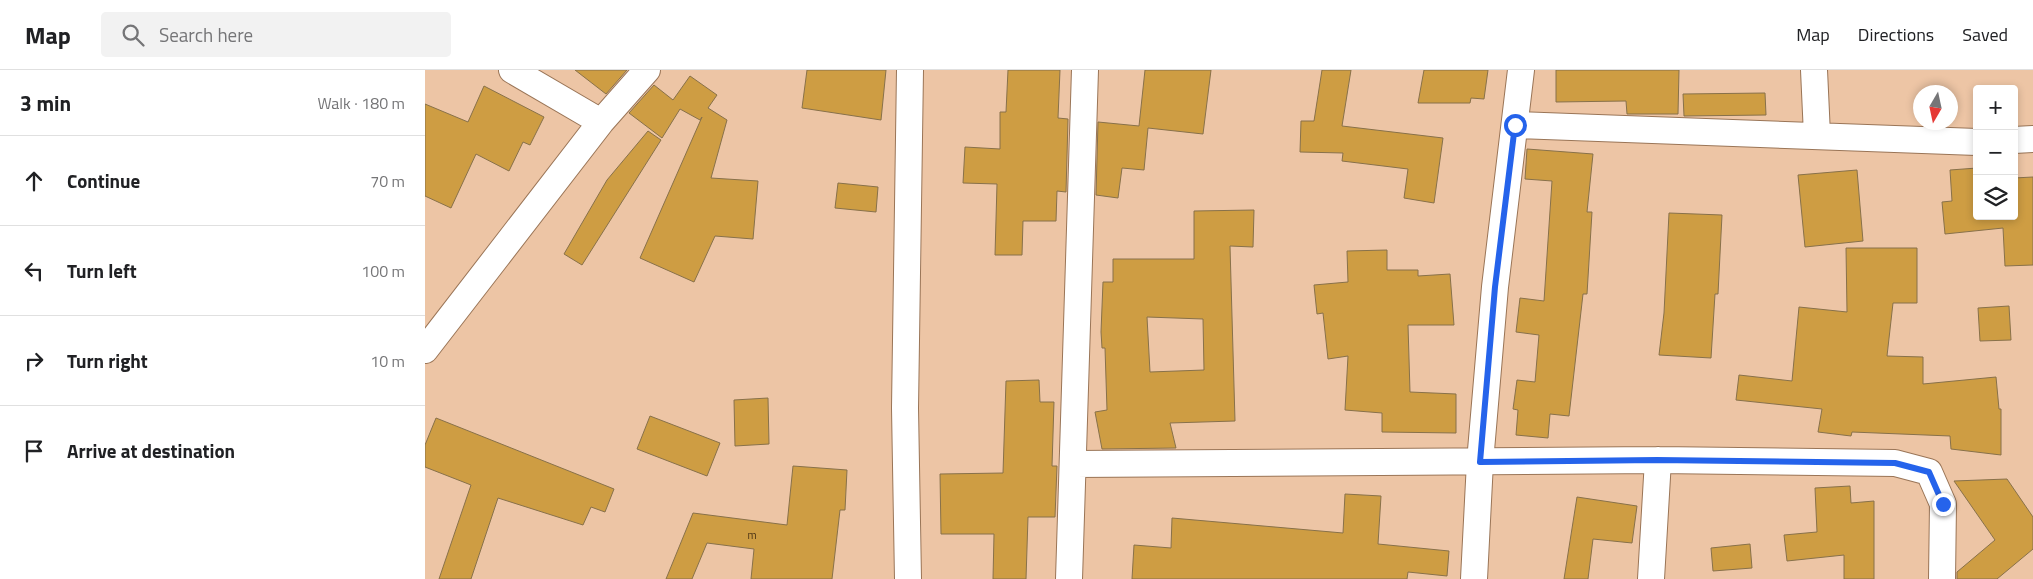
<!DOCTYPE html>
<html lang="en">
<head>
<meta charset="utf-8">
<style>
	:root { --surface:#fff; --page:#f2f2f2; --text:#202124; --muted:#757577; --line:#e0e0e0 }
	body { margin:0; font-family:"Titillium Web",sans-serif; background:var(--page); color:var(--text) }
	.controls { position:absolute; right:15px; top:15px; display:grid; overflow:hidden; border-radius:5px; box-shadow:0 2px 8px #0003 }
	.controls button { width:45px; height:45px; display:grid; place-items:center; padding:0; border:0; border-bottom:1px solid var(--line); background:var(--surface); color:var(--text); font:25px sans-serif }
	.compass { position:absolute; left:1488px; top:15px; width:45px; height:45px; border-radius:50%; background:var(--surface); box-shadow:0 2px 8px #0003; rotate:189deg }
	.stop { position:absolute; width:15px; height:15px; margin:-11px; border:4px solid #2563eb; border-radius:50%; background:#fff }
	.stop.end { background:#2563eb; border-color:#fff; box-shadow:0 1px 5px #0008 }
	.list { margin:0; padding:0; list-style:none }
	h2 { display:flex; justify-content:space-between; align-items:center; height:65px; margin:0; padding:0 20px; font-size:21px }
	h2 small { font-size:16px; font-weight:400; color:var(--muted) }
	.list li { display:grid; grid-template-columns:32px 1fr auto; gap:15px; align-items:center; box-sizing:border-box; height:90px; padding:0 20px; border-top:1px solid var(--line) }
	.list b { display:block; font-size:19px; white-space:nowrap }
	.list em { font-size:16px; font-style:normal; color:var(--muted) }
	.icon { flex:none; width:28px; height:28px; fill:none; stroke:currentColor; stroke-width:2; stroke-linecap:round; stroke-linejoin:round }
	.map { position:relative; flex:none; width:1608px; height:509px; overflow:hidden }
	header { display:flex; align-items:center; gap:30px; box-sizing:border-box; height:70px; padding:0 25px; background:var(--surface); border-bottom:1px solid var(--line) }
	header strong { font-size:24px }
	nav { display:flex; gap:28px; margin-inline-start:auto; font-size:18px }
	.search { width:350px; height:45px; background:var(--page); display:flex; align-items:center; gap:12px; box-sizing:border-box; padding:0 18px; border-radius:5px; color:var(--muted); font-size:19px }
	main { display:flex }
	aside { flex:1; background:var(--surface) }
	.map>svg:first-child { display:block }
</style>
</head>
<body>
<header>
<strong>Map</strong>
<div class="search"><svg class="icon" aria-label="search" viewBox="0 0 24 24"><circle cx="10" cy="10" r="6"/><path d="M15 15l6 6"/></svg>Search here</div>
<nav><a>Map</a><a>Directions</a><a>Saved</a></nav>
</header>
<main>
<aside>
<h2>3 min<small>Walk · 180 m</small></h2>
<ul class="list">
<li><svg class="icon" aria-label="ahead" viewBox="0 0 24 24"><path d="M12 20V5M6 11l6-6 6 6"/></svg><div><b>Continue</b></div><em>70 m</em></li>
<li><svg class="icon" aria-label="left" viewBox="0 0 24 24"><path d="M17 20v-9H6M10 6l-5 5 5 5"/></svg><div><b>Turn left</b></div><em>100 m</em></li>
<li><svg class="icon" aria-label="right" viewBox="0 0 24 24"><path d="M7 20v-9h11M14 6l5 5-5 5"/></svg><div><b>Turn right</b></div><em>10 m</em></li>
<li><svg class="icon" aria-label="arrive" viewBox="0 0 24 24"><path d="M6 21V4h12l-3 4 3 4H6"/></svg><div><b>Arrive at destination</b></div></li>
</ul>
</aside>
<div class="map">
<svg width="1608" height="509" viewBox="0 0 1608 509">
	<rect width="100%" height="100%" fill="#edc5a5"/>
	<path fill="#ce9d43" stroke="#88714a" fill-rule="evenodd" d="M 150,0 L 202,0 L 181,24 Z
		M 382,0 L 461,0 L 456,50 L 377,38 Z
		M 583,0 L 635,0 L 633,48 L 643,49 L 641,122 L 632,121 L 631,151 L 598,151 L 597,185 L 570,185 L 572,114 L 538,113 L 540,77 L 575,79 L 575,42 L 581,42 Z
		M 720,0 L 786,0 L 778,64 L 723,58 L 719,100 L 697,98 L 693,128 L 671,125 L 673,52 L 714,56 Z
		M 897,0 L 926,0 L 917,56 L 1018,68 L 1009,133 L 979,128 L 983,99 L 917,91 L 918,83 L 875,82 L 876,51 L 889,51 Z
		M 999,0 L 1063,0 L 1059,29 L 1046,28 L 1045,33 L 993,33 Z
		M 1131,0 L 1254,0 L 1253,44 L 1202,44 L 1201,31 L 1131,32 Z
		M 265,6 L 292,25 L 283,38 L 302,50 L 286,108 L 333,111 L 328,169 L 290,166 L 269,212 L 215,188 L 277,47 L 275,50 L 255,39 L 237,68 L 204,43 L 229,15 L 248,30 Z
		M 59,16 L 119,47 L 105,75 L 98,72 L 84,101 L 51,84 L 26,138 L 0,126 L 0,34 L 43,52 Z
		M 1340,23 L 1341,45 L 1259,46 L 1258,24 Z
		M 223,61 L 236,70 L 157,195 L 139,184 L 182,110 Z
		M 1102,79 L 1168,84 L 1162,142 L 1167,142 L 1162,224 L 1158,224 L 1144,346 L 1125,344 L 1123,368 L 1091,365 L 1093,340 L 1088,339 L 1092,310 L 1110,312 L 1114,265 L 1091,262 L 1095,228 L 1119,231 L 1127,111 L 1100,109 Z
		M 1552,98 L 1552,146 L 1589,146 L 1589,108 L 1608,107 L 1608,195 L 1580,196 L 1578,158 L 1520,164 L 1517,132 L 1527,131 L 1525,100 Z
		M 1432,100 L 1438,171 L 1380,177 L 1373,105 Z
		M 413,113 L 453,117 L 451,142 L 410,138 Z
		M 829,140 L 828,177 L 805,176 L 810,351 L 745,353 L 751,378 L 677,379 L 670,342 L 682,340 L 680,278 L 677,278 L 676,262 L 678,212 L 688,212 L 688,189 L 769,189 L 769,141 ZM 722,247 L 778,249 L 779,300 L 725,302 Z
		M 1244,143 L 1297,145 L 1293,224 L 1290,224 L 1286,288 L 1234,285 L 1239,243 Z
		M 1421,178 L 1492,178 L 1492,233 L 1468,233 L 1462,286 L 1498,287 L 1498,314 L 1571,307 L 1574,339 L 1576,339 L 1576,385 L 1526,379 L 1525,366 L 1427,362 L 1426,366 L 1393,362 L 1397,339 L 1311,330 L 1314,305 L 1367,311 L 1374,237 L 1422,242 Z
		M 962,180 L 962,200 L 993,200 L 993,206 L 1025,204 L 1029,255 L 983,255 L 985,322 L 1031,324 L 1031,363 L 957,362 L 957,343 L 920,340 L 923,286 L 903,289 L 898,243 L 892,244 L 889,215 L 923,212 L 922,181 Z
		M 1584,236 L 1586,270 L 1555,271 L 1553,238 Z
		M 614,310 L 615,332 L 629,332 L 627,396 L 632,396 L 630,447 L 603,447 L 601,509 L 568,509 L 569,464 L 516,464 L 515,404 L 578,403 L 581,311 Z
		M 343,328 L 344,374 L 310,376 L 309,330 Z
		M 225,346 L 295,373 L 282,406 L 212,379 Z
		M 11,348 L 189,419 L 180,442 L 166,437 L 158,455 L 73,428 L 46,509 L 14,509 L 46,415 L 0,397 L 0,375 Z
		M 368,396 L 422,400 L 420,440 L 415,440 L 407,509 L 326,509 L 329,479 L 282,473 L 267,509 L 241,509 L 268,443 L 362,455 Z
		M 1582,409 L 1608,447 L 1608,479 L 1572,509 L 1532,509 L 1532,502 L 1570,470 L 1529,411 Z
		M 1425,416 L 1426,433 L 1449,431 L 1449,509 L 1419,509 L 1419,485 L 1362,491 L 1359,465 L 1392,462 L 1390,418 Z
		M 920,424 L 956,426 L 953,474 L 1024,481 L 1022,506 L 983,502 L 982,509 L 707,509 L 709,475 L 746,478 L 747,448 L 918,463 Z
		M 1152,427 L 1212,436 L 1207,473 L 1168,469 L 1163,509 L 1139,509 Z
		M 1325,474 L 1327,498 L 1288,501 L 1286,478 Z"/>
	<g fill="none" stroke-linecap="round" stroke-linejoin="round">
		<g stroke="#9a7557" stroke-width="28">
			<path id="minor" d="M 87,0 L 176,52
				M 1389,0 L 1392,65
				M 1090,55 L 1552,72
				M 1589,70 L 1608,69
				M 0,280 L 176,52 L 222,0
				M 649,394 L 1233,390 L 1470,393 L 1504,402 L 1518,434 L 1517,509
				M 483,509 L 480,338 L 485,0
				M 644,509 L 660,0
				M 1049,509 L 1055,392 L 1070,217 L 1096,0
				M 1226,509 L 1233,390"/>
		</g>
		<use href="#minor" stroke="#fff" stroke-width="26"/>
	</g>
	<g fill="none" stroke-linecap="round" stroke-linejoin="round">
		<path stroke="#2563eb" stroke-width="6" d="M 1090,55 L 1070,217 L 1055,392 L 1232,390 L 1470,393 L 1504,402 L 1518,434"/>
	</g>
	<g text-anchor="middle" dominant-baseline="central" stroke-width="4" stroke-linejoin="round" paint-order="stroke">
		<g font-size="11" fill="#473013">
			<text x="327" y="465">m</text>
		</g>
	</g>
</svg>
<div class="controls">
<button>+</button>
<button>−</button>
<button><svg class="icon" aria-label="layers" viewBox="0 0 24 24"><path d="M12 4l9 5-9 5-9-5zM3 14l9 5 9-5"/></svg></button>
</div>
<svg class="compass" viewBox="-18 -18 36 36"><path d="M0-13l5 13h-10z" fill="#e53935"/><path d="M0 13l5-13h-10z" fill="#757577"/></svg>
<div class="stop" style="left:1090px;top:55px"></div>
<div class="stop end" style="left:1518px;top:434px"></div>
</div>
</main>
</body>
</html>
